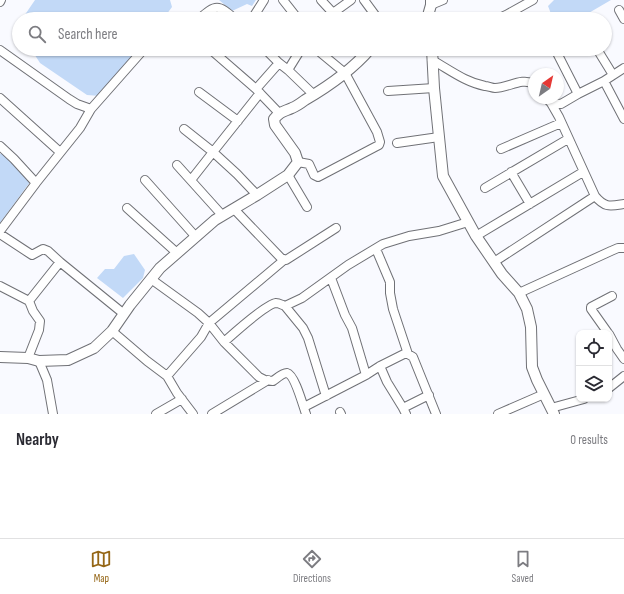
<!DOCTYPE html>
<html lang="en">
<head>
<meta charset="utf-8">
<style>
	:root { --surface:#fff; --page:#f7f7f7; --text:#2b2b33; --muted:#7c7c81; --line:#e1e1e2; --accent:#956616 }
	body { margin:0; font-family:"Sofia Sans Condensed",sans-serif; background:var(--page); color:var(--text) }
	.controls { position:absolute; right:12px; bottom:12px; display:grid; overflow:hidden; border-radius:8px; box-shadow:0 1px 3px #0004 }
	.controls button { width:36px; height:36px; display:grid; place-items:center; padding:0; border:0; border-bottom:1px solid var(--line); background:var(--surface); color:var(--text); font:20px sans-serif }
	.compass { position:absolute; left:528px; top:68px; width:36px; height:36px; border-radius:50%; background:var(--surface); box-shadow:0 1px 3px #0004; rotate:34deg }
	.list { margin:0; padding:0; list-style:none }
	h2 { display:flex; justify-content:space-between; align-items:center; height:52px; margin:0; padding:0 16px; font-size:17px }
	h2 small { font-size:13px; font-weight:400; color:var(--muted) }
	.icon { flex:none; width:22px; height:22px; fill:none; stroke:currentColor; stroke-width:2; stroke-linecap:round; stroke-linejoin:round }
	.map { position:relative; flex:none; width:624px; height:414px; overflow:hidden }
	.search { position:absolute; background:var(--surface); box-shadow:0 1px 3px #0004; left:12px; right:12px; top:12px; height:44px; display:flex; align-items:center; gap:10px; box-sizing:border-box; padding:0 14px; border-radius:22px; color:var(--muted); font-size:15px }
	.sheet { height:124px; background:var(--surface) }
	nav { display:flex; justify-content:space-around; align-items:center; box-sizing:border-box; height:56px; border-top:1px solid var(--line); background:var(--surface); font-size:11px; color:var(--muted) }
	nav a { display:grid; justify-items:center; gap:2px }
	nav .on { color:var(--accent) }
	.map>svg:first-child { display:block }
</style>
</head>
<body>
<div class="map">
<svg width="624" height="414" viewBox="0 0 624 414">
	<rect width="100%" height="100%" fill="#f9faff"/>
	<path fill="#c2d9f7" d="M 35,0 L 170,0 L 172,7 L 163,19 L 22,19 Z
		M 219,0 L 256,0 L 252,6 L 247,4 L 232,11 Z
		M 554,0 L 611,0 L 587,14 L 559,19 L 553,19 L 548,6 Z
		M 31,49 L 138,49 L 100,96 L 87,95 L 40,63 Z
		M 3,153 L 29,178 L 30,182 L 0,223 L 0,154 Z
		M 134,254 L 145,270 L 143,278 L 123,298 L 97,278 L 105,269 L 114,269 L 124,256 Z"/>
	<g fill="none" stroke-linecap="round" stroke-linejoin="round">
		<g stroke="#707176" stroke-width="10">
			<path id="minor" d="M 283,0 L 298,19
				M 321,0 L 333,13 L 327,19
				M 364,0 L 378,19
				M 0,2 L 1,0
				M 431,5 L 443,0
				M 619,10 L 624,19
				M 199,19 C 216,4 218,4 235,19
				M 252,19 L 264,0
				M 341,19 L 333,13 L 351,0
				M 497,19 L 506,15 L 533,0
				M 210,49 L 256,89
				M 265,49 L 279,63 L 288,70 L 314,95
				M 555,49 L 578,94
				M 597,49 L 613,75
				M 0,50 L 69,99 L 77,104 L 91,109
				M 432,60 C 450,70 465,82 485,86 C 488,86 492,88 495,88 C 508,88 522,77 534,84
				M 288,70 L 301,49
				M 604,81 L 624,119
				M 388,91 L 434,88
				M 199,92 L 238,121
				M 0,98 L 60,152
				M 546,98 L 551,103 L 561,104 L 578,94 L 604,81 L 624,68
				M 551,103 L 559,117 L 595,196 C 605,208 610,206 624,204
				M 279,113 L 256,89 L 279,63
				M 184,129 L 213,152 L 191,180
				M 397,143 L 439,137
				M 0,146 L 14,159 L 36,183 L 0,231
				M 501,149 L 561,123
				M 298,162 L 309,164 L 314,175 L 318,177 L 375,147 L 379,145 L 380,142 L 377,132 L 345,73 L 316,49
				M 177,165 L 222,215
				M 511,172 L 530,204
				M 288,175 L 307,207
				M 145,180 L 196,237
				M 36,183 L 80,128 L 91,109 L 144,49
				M 485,188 L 568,139
				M 257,195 L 237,174 L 213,152 L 260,93
				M 127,208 L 177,253
				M 234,209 L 281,258 L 286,260 L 336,228
				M 0,234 L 32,255 L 43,249 L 48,251 L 60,262
				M 476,236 L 583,172
				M 376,249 L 390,282 L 390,293 L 393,309 L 408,354
				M 494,262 L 595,196
				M 331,278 L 345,315 L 352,328 L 366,375
				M 151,279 L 198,313 L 209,323 L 224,342 L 259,377 L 265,380 L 273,381 C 276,379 282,373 287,373 C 295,375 303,406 306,414
				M 0,286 L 29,301 L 60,262 L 124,314
				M 519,293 L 611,251 L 618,248 L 624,248
				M 285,306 L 303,328 L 308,338 L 326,396
				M 112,331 L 147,361 L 167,376 L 177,393 L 193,414
				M 608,333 L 591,309 L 591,307 L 612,296
				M 609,334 L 617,349 L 624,359
				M 224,342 C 233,334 266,304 276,303 C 279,303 282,305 285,306 L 302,298 L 348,265 L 383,244 L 409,236 L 439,231 L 468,222
				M 28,358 L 39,330 L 40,321 L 33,311 L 29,301
				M 39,361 L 47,380 L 53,414
				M 380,366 L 387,382 L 403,408 L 406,414
				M 167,376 L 201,337 L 209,323 L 284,260
				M 609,388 L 624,376
				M 304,407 L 366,375 L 380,366 L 404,354 L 408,354 L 413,357 L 436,414
				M 403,408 L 429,395
				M 551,408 L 584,399
				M 340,412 L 341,414
				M 156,414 L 182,399
				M 212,414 L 268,380
				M 498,414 L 544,394"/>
		</g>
		<g stroke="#707176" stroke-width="12">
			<path id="tertiary" d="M 427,19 L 431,5 L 431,0
				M 432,49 L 434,88 L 443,176 L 476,236 L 502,274 L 519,293 L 527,309 L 531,327 L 532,367 L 537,380 L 554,414
				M 0,357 L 28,358 L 39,361 L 68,360 L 94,348 L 112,331 L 130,305 L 160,268 L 215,220 L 257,195 L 288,175 L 298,162 L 295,153 L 275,125 L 274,119 C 281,111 283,112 292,108 C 297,106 301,103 305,100 C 329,86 352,70 370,49"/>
		</g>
		<use href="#minor" stroke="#fff" stroke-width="8"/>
		<use href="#tertiary" stroke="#fff" stroke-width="10"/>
	</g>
</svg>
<div class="controls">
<button><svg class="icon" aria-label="locate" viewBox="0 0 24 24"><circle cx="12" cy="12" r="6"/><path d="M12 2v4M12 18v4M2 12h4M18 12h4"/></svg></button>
<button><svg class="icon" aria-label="layers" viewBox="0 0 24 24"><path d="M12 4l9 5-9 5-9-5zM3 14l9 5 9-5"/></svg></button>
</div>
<svg class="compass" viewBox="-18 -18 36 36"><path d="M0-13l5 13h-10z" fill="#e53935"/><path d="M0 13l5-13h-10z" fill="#7c7c81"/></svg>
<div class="search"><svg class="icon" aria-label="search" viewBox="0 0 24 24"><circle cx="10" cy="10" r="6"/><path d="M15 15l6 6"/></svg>Search here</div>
</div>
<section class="sheet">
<h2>Nearby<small>0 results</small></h2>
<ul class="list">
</ul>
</section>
<nav>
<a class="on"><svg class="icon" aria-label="map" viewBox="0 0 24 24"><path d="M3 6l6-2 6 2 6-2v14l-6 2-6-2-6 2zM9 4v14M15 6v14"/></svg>Map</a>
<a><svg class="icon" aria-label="directions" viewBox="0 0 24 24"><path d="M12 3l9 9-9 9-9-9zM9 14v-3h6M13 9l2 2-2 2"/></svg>Directions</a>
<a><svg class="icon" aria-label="saved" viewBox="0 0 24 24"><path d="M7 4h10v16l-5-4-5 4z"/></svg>Saved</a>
</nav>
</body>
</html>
